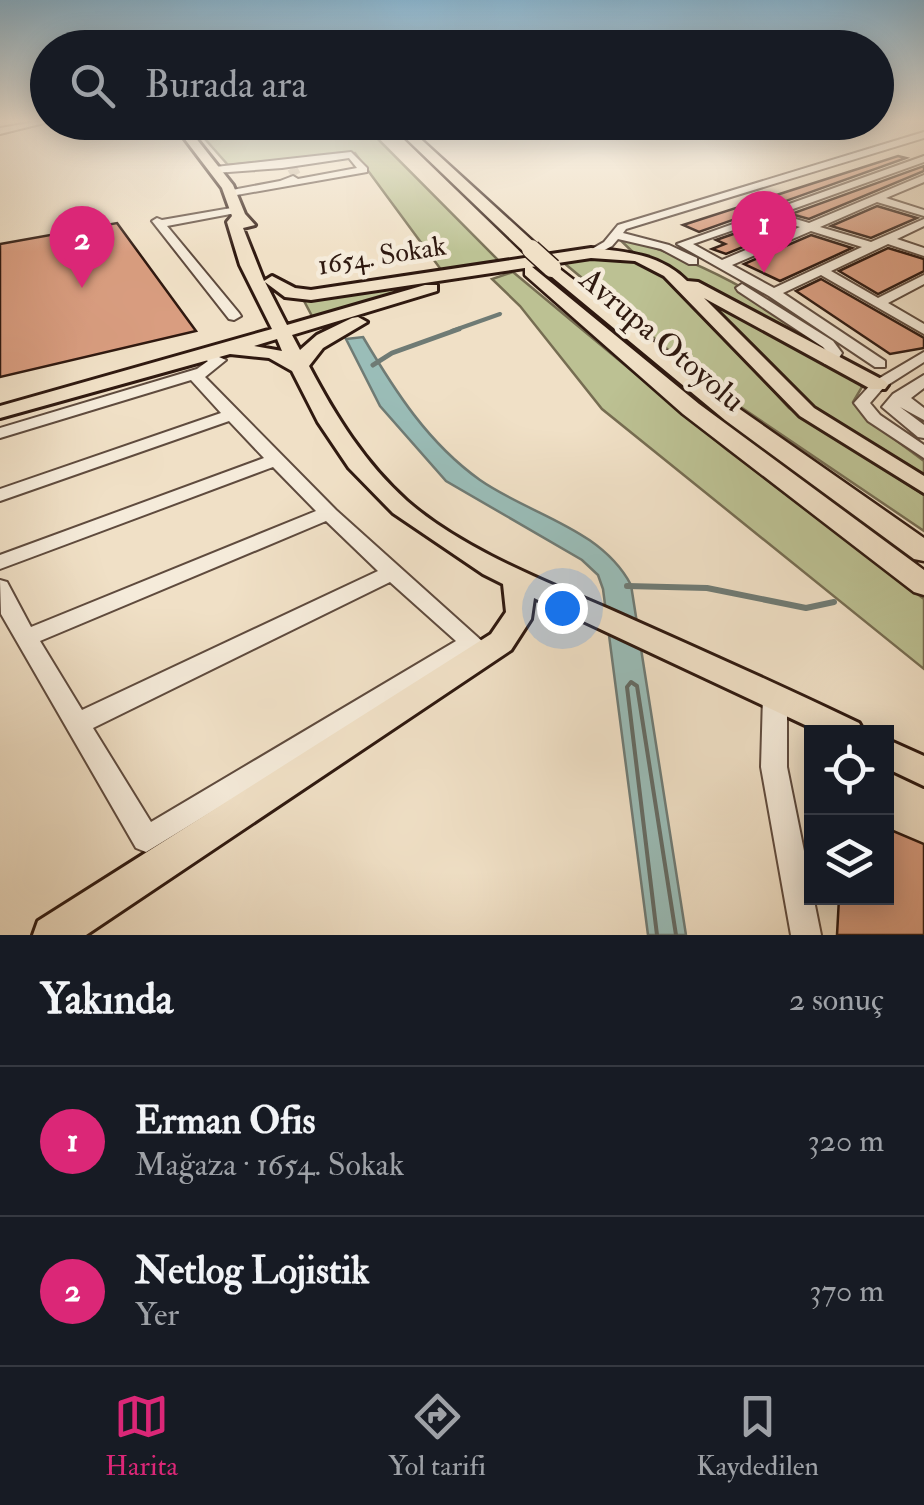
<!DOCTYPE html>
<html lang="tr">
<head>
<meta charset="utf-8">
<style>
	:root { --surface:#171b24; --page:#242831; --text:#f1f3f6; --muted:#9ea1a6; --line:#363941; --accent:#db2777 }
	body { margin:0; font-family:"IM FELL Double Pica",serif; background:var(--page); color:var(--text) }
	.controls { position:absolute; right:30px; bottom:30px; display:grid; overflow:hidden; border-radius:0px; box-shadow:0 5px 25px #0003 }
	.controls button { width:90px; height:90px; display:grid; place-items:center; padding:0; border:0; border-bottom:2px solid var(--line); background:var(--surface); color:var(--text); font:50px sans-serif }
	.you { position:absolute; left:562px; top:608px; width:35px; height:35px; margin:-25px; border:8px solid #fff; border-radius:50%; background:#1a73e8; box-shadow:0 0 0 15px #1a73e833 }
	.badge { display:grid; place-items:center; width:65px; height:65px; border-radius:50%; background:var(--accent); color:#fff; font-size:32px; font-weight:700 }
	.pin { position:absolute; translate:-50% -82px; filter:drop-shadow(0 2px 5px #0008) }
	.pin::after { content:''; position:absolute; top:52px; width:35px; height:30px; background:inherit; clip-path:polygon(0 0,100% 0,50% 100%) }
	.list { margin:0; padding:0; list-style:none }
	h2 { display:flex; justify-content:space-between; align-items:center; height:130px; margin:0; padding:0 40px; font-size:42px }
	h2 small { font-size:32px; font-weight:400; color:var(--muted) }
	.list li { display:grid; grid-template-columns:65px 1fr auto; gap:30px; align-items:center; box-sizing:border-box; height:150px; padding:0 40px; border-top:2px solid var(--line) }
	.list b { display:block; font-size:38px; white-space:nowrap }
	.list p { margin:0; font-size:32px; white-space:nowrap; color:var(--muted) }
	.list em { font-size:32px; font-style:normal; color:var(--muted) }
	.icon { flex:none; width:55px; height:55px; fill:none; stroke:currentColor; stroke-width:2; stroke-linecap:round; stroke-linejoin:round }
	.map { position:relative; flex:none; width:924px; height:935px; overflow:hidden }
	.search { position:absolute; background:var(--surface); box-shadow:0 5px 25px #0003; left:30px; right:30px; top:30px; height:110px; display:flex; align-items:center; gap:25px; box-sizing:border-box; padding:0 35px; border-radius:55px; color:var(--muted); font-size:38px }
	.sheet { height:430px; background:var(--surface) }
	nav { display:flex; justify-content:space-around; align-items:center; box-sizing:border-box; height:140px; border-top:2px solid var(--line); background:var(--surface); font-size:28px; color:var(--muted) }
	nav a { display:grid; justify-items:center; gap:5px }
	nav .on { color:var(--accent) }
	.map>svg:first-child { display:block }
</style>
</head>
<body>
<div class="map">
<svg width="924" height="935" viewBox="0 0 924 935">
	<rect width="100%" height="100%" fill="#f0e0c6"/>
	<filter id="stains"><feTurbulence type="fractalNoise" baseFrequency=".002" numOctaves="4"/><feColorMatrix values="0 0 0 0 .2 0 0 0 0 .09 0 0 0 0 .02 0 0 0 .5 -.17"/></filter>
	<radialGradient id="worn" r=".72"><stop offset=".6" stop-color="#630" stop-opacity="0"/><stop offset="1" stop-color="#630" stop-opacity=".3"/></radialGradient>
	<path fill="#bcc193" stroke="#766d52" stroke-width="2.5" d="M 191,123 L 362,123 L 500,262 L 442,271 L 355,153 L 228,165 Z
		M 614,234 C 697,260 771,295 835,356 L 638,257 Z
		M 589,259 L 622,259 L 655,266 L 692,301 L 789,408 L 924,495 L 924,531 L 720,393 L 564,263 Z
		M 513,272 L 726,449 L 924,599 L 924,669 L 602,409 L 520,306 L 492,279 Z
		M 455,277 L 313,318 L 303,299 Z
		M 704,299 L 859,381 L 862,387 L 853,402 L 870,421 L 924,461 L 924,476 L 811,405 Z"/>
	<path fill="#9abdb8" stroke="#6f7b75" stroke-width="2.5" d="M 363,337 C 395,391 428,443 480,480 C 530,515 601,528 631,585 L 686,935 L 648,935 L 603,589 L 598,575 L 582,560 L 446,481 L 380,406 L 346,339 Z"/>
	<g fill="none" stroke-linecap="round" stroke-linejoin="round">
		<path stroke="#646b64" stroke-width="4" d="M 657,935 L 627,687 L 631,682 L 637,686 L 676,935"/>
		<path stroke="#6f7b75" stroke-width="2.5" d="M 428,122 L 437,138"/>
		<path stroke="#6f7b75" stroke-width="4" d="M 452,331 L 500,314"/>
		<path stroke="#6f7b75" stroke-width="5" d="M 373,365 L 392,353 L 459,329"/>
		<path stroke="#6f7b75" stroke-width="6" d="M 627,586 L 707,588 L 806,608 L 834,602"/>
	</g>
	<path fill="#d99d80" stroke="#2f1910" stroke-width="2.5" d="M 898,156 L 906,158 L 699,232 L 683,225 Z
		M 924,166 L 924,171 L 809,219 L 791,214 Z
		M 877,206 L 917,218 L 871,238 L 831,226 Z
		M 768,222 L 789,228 L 726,254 L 712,249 L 725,244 L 716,240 Z
		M 117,223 L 196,331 L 0,377 L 0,244 Z
		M 811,235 L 852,248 L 780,281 L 744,264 Z
		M 888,248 L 924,259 L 924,271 L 878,294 L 839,271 Z
		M 821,279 L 924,338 L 924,348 L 890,354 L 796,291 Z
		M 886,828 L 924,844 L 924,935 L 837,935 L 839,898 L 886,898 Z"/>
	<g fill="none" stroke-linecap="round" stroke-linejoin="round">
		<path stroke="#c9b8a2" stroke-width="10" stroke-dasharray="10 5" stroke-linecap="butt" d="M 292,168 L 296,175"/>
		<g stroke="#5f4b3e" stroke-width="4">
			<path id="minor" d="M 34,122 L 48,122 L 0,134 L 0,128 Z
				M 924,132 L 924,138 L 626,229 L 623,233 L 669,245 L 697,258 L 697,264 L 689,264 L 661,249 L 618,239 L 612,246 L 595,255 L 585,253 L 604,242 L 618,225 Z
				M 351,152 L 367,168 L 367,172 L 231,196 L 226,193 L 227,191 L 280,181 L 293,176 L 298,179 L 357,168 L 349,158 L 282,168 L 215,173 L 210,170 L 215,167 Z
				M 924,156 L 924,162 L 779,214 L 809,223 L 924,175 L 924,182 L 886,198 L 924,210 L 924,216 L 877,202 L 820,227 L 871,242 L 924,219 L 924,226 L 897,239 L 924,248 L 924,256 L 888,244 L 831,271 L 878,298 L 924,275 L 924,284 L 888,303 L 924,324 L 924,334 L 821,275 L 783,293 L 885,361 L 885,367 L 875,367 L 769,296 L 677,244 ZM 768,218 L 800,227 L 722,260 L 693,244 ZM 811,231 L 862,247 L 774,288 L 732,265 Z
				M 237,207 L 242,210 L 241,212 L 167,226 L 239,313 L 241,316 L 234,320 L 229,319 L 152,221 L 157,218 L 162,220 Z
				M 742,284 L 833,341 L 842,353 L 835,364 L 825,364 L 823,361 L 828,353 L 823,347 L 738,291 L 736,288 Z
				M 205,351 L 226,360 L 205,377 L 336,510 L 483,642 L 480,648 L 146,852 L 136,848 L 1,614 L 0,580 L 7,582 L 31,627 L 316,511 L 273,467 L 0,569 L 0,555 L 264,458 L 229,421 L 0,501 L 0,489 L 221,413 L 191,380 L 0,438 L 0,428 L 197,369 L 208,361 L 198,355 ZM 326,521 L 378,571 L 82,710 L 40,641 ZM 390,582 L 456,641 L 151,822 L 93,728 Z
				M 924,352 L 924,362 L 883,388 L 870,403 L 880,415 L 924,445 L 924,458 L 868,421 L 854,403 L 873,382 Z
				M 924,375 L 924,388 L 911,398 L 924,408 L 924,420 L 900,407 L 924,425 L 924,438 L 918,437 L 882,407 L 893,394 Z
				M 775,687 L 783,689 L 787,696 L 787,767 L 821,935 L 791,935 L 761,767 L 763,696 L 767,689 Z"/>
		</g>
		<g stroke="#2f1910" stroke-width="6">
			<path id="major" d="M 172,122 L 183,122 L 233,185 L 245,214 L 255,225 L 243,228 L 264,281 L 272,276 L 295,288 L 311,290 L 591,248 C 628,252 660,254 687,281 L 698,282 L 885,381 L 888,385 L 885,389 L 871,389 L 704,298 L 814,408 L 924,476 L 924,493 L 800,416 L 664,276 L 635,261 L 591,258 L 311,300 L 285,297 L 265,282 L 287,325 L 425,285 L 437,285 L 437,291 L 292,335 L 300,350 L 317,335 L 352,318 L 358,317 L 367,322 L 323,348 L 309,366 C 336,417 364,462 407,501 C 462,549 542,580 609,609 C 692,646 776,683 859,723 L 864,732 L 820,732 L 534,598 L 531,619 L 511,650 L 86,935 L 33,935 L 38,921 L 491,634 L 506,612 L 503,584 L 483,574 L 393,513 L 349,468 L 318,422 L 292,371 L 269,358 L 230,354 L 0,418 L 0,406 L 272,329 L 240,265 L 227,222 L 232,216 L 222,188 ZM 277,339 L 282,351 L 254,346 Z
				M 886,739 L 924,756 L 924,786 L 886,768 Z"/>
		</g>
		<g stroke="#2f1910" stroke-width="5">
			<path id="highway" d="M 389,122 L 402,122 L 537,245 L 537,253 L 525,253 Z
				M 552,263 L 741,410 L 924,538 L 924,561 L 914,559 L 725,420 L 546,272 L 543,268 Z
				M 531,266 L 699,404 L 924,570 L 924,595 L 914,592 L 683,414 L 525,275 L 525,267 Z"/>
		</g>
		<use href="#minor" fill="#f5ebda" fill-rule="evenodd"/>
		<use href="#major" fill="#f0e0c6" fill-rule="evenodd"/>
		<use href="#highway" fill="#f0e0c6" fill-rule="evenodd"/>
		<g stroke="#2f1910" stroke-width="21" stroke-linecap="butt">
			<path id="highway-bridge" d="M 531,249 L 552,268"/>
		</g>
		<use href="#highway-bridge" stroke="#f0e0c6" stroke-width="18"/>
	</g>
	<linearGradient id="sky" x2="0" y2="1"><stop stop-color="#89b8d5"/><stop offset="0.48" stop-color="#f8f1e5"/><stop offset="1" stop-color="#f8f1e5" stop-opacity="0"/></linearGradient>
	<rect width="924" height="252" fill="url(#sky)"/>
	<g text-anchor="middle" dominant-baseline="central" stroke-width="9" stroke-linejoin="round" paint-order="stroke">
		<g font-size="28" fill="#2f1910" stroke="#f5ebda">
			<text transform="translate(382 256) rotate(-9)">1654. Sokak</text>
		</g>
		<g font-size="32" fill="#2f1910" stroke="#f5ebda">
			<text transform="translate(662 340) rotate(40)">Avrupa Otoyolu</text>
		</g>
	</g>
	<rect width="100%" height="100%" filter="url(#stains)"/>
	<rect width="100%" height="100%" fill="url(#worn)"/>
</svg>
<div class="controls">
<button><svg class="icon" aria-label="locate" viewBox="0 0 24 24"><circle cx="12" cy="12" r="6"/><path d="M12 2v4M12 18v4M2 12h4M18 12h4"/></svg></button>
<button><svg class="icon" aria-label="layers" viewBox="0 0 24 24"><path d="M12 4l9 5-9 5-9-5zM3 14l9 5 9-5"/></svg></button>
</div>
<div class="you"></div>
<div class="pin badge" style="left:764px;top:273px">1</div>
<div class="pin badge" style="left:82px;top:288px">2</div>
<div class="search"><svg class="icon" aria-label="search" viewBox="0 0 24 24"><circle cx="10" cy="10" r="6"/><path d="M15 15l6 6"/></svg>Burada ara</div>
</div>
<section class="sheet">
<h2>Yakında<small>2 sonuç</small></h2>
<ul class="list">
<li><span class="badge">1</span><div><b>Erman Ofis</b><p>Mağaza · 1654. Sokak</p></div><em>320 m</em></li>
<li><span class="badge">2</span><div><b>Netlog Lojistik</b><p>Yer</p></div><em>370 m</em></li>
</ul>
</section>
<nav>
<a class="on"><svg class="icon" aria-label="map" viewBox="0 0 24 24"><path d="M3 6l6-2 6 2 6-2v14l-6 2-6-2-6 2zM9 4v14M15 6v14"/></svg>Harita</a>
<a><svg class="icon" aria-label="directions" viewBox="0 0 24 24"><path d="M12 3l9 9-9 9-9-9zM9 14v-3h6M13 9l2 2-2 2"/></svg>Yol tarifi</a>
<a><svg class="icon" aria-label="saved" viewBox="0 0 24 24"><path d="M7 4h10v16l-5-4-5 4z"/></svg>Kaydedilen</a>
</nav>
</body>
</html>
